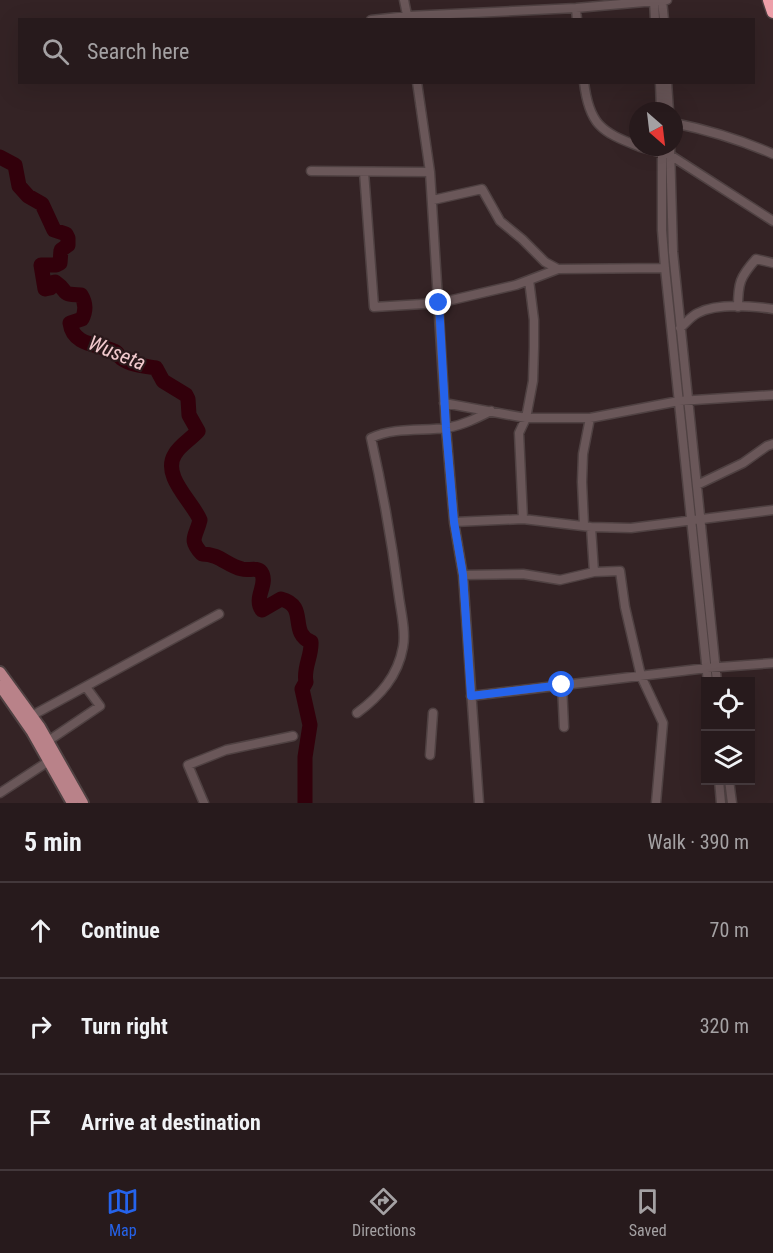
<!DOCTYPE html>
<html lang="en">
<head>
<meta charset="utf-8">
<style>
	:root { --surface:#271a1c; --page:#2f2325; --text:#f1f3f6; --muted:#a4a1a3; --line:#43383b; --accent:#2563eb }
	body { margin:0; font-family:"Roboto Condensed",sans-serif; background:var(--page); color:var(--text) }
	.controls { position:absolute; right:18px; bottom:18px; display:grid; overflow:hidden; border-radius:0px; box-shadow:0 6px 24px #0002 }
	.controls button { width:54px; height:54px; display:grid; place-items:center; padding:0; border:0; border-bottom:2px solid var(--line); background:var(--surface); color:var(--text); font:30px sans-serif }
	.compass { position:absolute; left:629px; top:102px; width:54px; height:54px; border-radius:50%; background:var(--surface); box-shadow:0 6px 24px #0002; rotate:152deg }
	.stop { position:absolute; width:18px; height:18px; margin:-14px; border:4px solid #2563eb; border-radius:50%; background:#fff }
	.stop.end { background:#2563eb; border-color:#fff; box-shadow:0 2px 6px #0008 }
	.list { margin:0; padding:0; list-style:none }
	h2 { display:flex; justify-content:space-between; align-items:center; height:78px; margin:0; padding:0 24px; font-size:26px }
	h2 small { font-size:20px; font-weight:400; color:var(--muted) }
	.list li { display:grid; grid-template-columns:39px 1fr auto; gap:18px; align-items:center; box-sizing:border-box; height:96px; padding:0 24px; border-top:2px solid var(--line) }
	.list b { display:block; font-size:22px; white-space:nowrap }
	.list em { font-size:20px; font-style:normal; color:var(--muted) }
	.icon { flex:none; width:33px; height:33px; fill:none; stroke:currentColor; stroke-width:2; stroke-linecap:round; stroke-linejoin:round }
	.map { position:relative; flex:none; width:773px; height:803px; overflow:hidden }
	.search { position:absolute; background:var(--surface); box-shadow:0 6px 24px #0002; left:18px; right:18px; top:18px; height:66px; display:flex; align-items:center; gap:15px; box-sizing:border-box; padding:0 21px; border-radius:0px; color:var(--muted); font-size:22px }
	.sheet { height:366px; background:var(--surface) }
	nav { display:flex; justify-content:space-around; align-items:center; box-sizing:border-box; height:84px; border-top:2px solid var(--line); background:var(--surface); font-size:16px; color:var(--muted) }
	nav a { display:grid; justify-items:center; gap:3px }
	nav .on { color:var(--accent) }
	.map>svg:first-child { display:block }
</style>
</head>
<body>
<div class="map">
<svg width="773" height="803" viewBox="0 0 773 803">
	<rect width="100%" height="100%" fill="#342325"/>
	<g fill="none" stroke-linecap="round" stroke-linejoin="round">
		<path stroke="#32000b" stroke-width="15" d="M 0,157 L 15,165 L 19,186 L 28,196 L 42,204 L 54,230 L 66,234 L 68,238 L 68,245 L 61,250 L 60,263 L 56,265 L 41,265 L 45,289 L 50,288 L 51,283 L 55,282 C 71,293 58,294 81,295 C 86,303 86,311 82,319 L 70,323 C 73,346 98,344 114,351 C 120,354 116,354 121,358 C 131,365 144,366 156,368 L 163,381 L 186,395 L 188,399 L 189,415 L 198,431 C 191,439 180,445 175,454 C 161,476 193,502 200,520 C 196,537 188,539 202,554 C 220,554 226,565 242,569 C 248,571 257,567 261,572 C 269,584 253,597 262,610 L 281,599 C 309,606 288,632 311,642 C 312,656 303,668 306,682 L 302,689 L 310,725 L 305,757 L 305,803"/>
		<g stroke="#4f4142" stroke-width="11">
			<path id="minor" d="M 404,0 L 408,20
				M 654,0 L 655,20
				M 662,0 L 664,20
				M 576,8 L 577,20
				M 371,20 L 408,16 L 576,8 L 667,0
				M 417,82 L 430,172 L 446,428 L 454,522 L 463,575 L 479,803
				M 584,82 C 589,124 601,132 638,146
				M 660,82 L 661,111
				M 667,82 L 669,111
				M 674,123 C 708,130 741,140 773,154
				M 640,147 L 670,155 L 773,221
				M 662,147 L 662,230 L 665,268 L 708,682
				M 670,147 L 673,252 L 717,682
				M 311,171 L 430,172
				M 364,172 L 374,307 L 439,303 L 516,285 L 558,269
				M 433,200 L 482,189 L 500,221 L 522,239 L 545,262 L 558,269 L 665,268
				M 738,307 C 738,283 740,277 756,259 L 773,263
				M 680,328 C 686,323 691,316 698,313 C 717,303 752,306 773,309
				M 444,403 L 526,418 L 590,418 L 679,401 L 773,395
				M 697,485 L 743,463 L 767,446 L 773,444
				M 523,519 L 519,433 L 526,418 L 533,381 L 534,347 L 534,320 L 529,280
				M 454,522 L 523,519 L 591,527 L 631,528 L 773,510
				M 584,525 L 582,482 L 583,454 L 590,418
				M 591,527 L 594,572
				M 463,575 L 523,574 L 560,580 L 594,572 L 620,571 L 625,607 L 641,676 L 663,723 L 656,803
				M 562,685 L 564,727
				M 471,696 L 707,668 L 773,663
				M 357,713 C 380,696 398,676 403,647 C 406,632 401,612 399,597 C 392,543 383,491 371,438 C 394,427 422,431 447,428 C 463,425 477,418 491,411
				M 33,715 L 219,614
				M 48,741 L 100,706 L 86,687
				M 430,755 L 433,713
				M 719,780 L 721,803
				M 729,780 L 732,803
				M 0,793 L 49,761
				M 204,803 L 188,765 L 226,750 L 293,736"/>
		</g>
		<g stroke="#4f4142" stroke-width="14">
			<path id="major" d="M 0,672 L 40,727 L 83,803
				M 0,686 L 32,732 L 72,803"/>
		</g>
		<g stroke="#4f4142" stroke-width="15">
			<path id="highway" d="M 769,0 L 773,12"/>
		</g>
		<use href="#minor" stroke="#6a5759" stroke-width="8"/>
		<use href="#major" stroke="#b98289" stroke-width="10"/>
		<use href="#highway" stroke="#ed9fa9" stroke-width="12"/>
	</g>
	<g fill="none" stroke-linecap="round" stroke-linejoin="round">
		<path stroke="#2563eb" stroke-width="8" d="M 439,303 L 446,428 L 454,522 L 463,575 L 471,696 L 562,685"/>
	</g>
	<g text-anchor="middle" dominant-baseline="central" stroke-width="4.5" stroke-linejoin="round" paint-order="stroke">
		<g font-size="21" font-style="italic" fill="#f2cace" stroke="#2a191b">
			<text transform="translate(117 353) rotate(22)">Wuseta</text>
		</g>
	</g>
</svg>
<div class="controls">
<button><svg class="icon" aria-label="locate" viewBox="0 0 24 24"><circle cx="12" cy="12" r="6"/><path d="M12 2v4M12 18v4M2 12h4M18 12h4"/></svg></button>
<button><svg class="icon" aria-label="layers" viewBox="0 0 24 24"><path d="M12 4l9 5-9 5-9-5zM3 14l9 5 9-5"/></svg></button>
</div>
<svg class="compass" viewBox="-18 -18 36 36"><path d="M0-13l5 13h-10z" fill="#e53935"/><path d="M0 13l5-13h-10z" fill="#a4a1a3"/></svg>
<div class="stop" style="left:562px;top:685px"></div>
<div class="stop end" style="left:439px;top:303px"></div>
<div class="search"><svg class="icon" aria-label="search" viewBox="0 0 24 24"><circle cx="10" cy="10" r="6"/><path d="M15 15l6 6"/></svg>Search here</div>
</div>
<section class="sheet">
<h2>5 min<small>Walk · 390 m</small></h2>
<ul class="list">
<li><svg class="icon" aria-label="ahead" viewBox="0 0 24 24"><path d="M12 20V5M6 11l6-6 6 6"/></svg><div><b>Continue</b></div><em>70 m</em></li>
<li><svg class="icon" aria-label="right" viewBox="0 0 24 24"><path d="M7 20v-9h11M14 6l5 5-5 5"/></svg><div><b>Turn right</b></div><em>320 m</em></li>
<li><svg class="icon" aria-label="arrive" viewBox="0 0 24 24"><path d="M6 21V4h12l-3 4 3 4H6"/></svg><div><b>Arrive at destination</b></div></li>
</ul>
</section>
<nav>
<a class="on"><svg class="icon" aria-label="map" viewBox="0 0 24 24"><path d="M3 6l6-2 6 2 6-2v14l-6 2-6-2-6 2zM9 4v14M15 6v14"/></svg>Map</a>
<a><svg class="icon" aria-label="directions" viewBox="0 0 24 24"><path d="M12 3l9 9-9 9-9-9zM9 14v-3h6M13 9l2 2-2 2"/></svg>Directions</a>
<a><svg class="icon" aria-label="saved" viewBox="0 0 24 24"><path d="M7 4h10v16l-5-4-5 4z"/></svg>Saved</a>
</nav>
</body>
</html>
